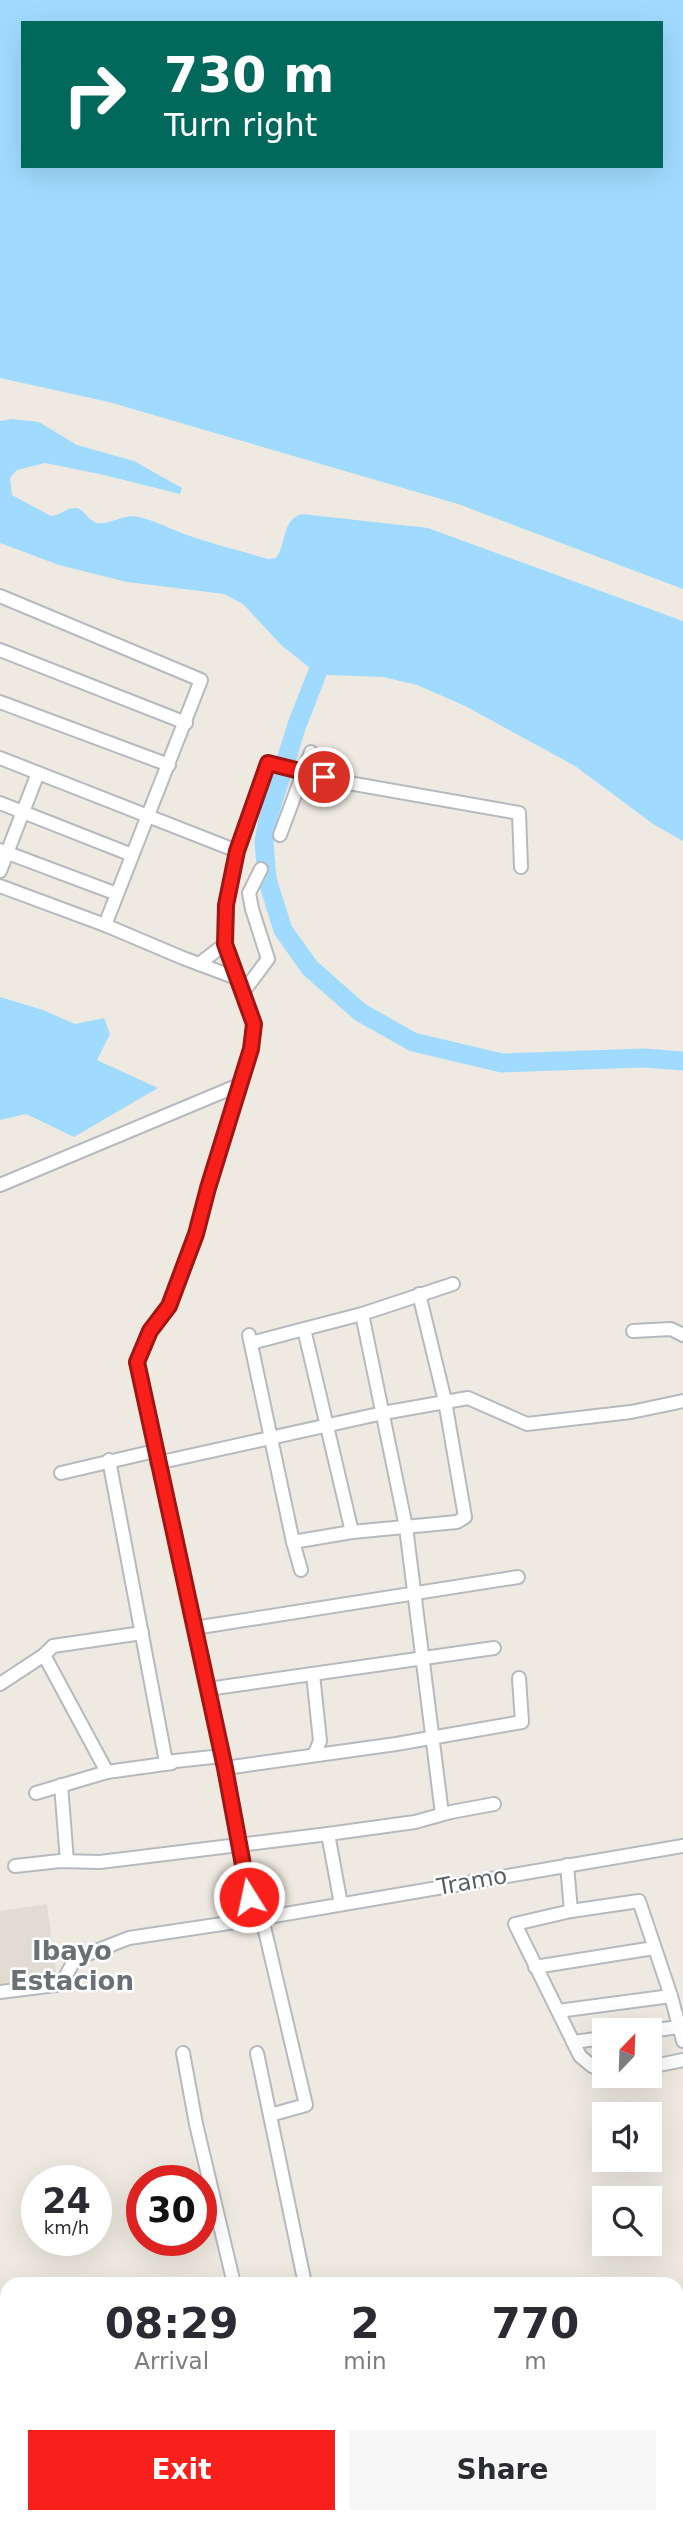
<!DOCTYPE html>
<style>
:root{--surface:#fff;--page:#f7f7f7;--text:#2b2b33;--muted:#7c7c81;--accent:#f9201b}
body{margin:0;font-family:"DejaVu Sans",sans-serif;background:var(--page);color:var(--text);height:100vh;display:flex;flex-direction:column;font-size:26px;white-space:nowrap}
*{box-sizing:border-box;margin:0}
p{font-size:23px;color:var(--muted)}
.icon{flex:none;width:38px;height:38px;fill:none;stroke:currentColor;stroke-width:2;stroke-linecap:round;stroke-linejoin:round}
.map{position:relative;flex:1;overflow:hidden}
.drawer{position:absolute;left:0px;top:2277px;width:684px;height:247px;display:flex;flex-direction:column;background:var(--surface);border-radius:21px 21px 0 0;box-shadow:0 7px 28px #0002}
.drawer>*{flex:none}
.banner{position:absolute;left:21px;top:21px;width:642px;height:147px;border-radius:0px;box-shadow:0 7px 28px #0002;background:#00695c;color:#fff;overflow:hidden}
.needle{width:46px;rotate:23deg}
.controls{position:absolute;left:592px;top:2018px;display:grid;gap:14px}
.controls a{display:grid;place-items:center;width:70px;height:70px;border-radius:0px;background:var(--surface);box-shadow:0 7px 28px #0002;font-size:35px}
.speed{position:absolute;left:21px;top:2165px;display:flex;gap:14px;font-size:35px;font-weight:700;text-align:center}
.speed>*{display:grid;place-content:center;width:91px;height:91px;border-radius:50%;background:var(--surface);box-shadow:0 7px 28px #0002;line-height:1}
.speed small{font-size:18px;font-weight:400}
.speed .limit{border:10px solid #d22;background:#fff;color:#111}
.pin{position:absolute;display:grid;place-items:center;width:60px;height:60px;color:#fff;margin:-30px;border:4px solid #fff;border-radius:50%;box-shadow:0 2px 7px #0007}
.me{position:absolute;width:77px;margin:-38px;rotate:350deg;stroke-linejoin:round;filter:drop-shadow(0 0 5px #0008)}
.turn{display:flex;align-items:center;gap:24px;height:147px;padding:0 28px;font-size:32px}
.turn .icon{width:91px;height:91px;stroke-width:2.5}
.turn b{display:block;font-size:49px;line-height:60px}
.eta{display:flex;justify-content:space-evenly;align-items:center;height:119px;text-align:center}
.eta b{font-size:42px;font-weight:800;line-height:49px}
.primary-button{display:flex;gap:14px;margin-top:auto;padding:14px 28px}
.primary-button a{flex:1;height:80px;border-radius:0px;background:var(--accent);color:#fff;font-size:28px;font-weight:800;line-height:80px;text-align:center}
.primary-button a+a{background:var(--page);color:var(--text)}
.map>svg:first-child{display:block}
.commercial{fill:#fff3d5}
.education{fill:#e0dcd1}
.water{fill:#a0dbff;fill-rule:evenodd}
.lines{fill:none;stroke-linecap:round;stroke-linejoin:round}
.river{stroke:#a0dbff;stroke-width:19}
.minor-casing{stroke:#b6babf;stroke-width:16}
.major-casing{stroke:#ffc149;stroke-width:19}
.minor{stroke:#fff;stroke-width:12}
.major{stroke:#ffeba5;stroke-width:16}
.route-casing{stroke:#a21512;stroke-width:18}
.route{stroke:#f9201b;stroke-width:12}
.labels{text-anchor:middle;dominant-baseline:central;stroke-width:5;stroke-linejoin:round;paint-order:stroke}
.street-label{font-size:23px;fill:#595e63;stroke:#fff}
.quarter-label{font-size:26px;font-weight:bold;fill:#6a7175;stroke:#fff}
</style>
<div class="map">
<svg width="683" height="2522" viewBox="0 0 683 2522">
<rect width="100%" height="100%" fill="#eeeae1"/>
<!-- commercial -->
<polygon class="commercial" points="511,2516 619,2517 619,2522 509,2522"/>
<!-- education -->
<polygon class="education" points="47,1904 57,1979 0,1987 0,1911"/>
<!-- water -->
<g class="water">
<path d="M0 0H683V589L458 504 109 402 0 378ZM23 23H662V166H23Z"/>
<path d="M12 419 39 422 77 445 134 461 182 488 180 494 104 475 45 463 17 470 10 478 12 495 51 516C60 516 66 507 76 508 85 509 88 521 97 523 111 525 124 513 139 517 156 521 173 530 190 536 215 545 242 551 268 559L276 558C287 544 281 520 302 514L428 528 683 621V841L653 824 575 766 465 706 417 685 383 677 328 675 310 668 281 645 243 604 224 594 127 582 59 565 0 543V421Z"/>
<polygon points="0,997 43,1010 75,1024 104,1018 110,1034 97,1060 158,1088 74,1137 26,1114 0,1120"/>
</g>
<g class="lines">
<!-- river -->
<polyline class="river" points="318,671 297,725 269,814 264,842 267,879 283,930 310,968 360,1012 413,1042 502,1063 644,1058 683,1061"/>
<!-- minor casing -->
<g class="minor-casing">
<g id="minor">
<polyline points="0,596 201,680 105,925 183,958 239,979"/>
<polyline points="0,650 186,723"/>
<polyline points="0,702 169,765"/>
<polyline points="0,758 237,851"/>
<polyline points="0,803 132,855"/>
<polyline points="280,835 311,752"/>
<polyline points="0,850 117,894"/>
<polyline points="0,871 38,773"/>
<polyline points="0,886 105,925"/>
<polyline points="199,964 225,944"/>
<polyline points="244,991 268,959 252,909 249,893 261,869"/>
<polyline points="0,1185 239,1085"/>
<polyline points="362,1314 406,1527 442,1814"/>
<polyline points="304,1329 362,1314 453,1284"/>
<polyline points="633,1331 671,1329 683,1335"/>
<polyline points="249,1335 293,1542 301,1570"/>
<polyline points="251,1343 304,1329 352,1532"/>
<polyline points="109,1460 166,1762 222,1756"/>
<polyline points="157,1463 383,1413 468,1398 527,1424 631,1412 683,1401"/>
<polyline points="61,1473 155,1451"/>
<polyline points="293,1542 352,1532 457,1522 465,1517 445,1401 419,1294"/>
<polyline points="194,1628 518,1577"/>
<polyline points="44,1655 107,1772 172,1763"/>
<polyline points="313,1674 320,1741 314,1755"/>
<polyline points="0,1684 44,1655 53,1646 142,1633"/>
<polyline points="208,1689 494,1648"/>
<polyline points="225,1768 396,1744 522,1722 519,1678"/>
<polyline points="61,1785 67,1861"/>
<polyline points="36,1793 107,1772"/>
<polyline points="328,1834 341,1904"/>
<polyline points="567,1865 571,1911"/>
<polyline points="15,1866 60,1861 100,1862 328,1834 415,1822 451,1812 494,1804"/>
<polyline points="262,1918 306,2105 270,2115"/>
<polyline points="253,1919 225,1768 137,1362 150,1331 169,1306 196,1234 208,1188 251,1049 254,1024 225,944 226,905 237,851 268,763 343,782 519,813 521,867"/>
<polyline points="535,1967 654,1948"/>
<polyline points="0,1992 56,1985 63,1981 75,1959 129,1938 262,1918 683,1846"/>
<polyline points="558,2011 671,1996"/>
<polyline points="649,2031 679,2027"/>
<polyline points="573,2042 604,2038"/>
<polyline points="183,2053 196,2124 234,2284"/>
<polyline points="257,2053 305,2284"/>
<polyline points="649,2067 683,2060"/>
<polyline points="604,2071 592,2066 580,2056 515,1924 571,1911 639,1901 671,1996 683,2041"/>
<polyline points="0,2463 7,2480"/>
<polyline points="497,2522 498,2516"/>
</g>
</g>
<!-- major casing -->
<g class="major-casing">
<g id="major">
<polyline points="677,2447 683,2452"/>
<polyline points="0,2516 7,2512"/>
</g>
</g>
<!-- minor -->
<use href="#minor" class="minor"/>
<!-- major -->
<use href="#major" class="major"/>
</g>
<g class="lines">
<!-- route casing -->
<g class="route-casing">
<polyline id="route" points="249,1897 225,1768 137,1362 150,1331 169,1306 196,1234 208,1188 251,1049 254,1024 225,944 226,905 237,851 268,763 324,777"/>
</g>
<!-- route -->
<use href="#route" class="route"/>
</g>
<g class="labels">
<!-- street labels -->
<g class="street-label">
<text transform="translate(472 1881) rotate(-10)">Tramo</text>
</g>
<!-- quarter labels -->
<g class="quarter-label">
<text x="72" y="1951">Ibayo<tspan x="72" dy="30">Estacion</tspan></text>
</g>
</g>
</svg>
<div class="controls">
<a><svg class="needle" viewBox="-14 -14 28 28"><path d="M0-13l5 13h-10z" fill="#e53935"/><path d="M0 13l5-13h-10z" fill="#7c7c81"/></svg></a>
<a><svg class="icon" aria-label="sound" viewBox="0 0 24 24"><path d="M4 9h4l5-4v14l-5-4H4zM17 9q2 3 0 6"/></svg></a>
<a><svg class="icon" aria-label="search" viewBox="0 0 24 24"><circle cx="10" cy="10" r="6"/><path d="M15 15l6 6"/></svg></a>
</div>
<div class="speed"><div>24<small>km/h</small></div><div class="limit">30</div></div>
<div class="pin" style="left:324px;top:777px;background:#d93025"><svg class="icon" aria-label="arrive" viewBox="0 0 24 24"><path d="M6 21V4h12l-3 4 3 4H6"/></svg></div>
<svg class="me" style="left:249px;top:1897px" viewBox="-20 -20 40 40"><circle r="17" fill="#f9201b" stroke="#fff" stroke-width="3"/><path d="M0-11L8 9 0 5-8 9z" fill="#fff"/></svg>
<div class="banner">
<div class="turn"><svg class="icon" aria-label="right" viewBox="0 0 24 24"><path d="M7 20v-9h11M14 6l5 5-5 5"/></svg><div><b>730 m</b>Turn right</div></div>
</div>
<section class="drawer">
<div class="eta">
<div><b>08:29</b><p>Arrival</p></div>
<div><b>2</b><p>min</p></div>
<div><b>770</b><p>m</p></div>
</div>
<div class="primary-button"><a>Exit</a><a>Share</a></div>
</section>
</div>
